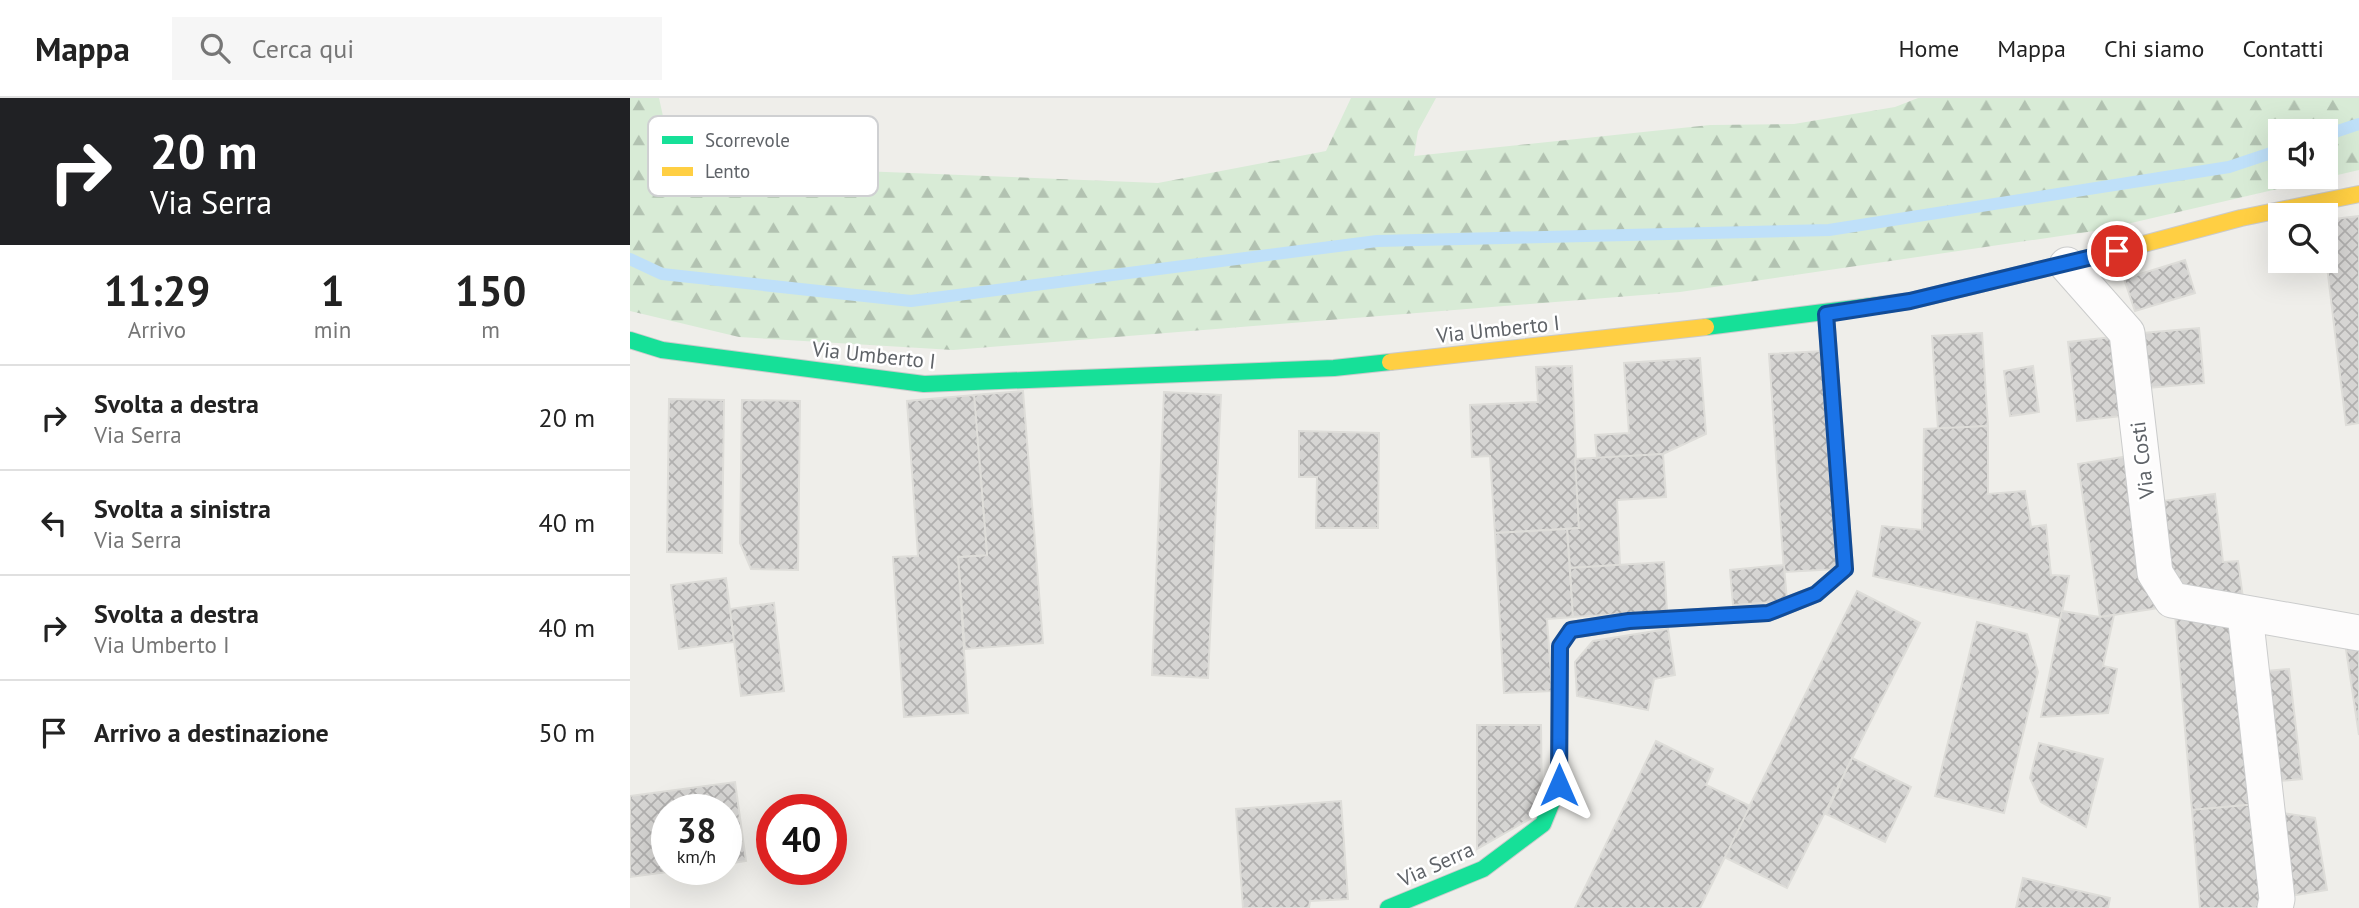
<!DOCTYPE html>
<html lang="it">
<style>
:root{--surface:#fff;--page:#f6f6f6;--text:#222;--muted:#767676;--line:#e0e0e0}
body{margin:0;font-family:"PT Sans",sans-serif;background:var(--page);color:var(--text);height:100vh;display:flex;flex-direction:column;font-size:26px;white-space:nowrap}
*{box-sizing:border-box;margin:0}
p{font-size:23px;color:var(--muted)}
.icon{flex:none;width:38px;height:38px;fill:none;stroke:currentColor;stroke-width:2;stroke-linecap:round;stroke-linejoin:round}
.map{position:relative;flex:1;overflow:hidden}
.sheet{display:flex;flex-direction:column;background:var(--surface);width:630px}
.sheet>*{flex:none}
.guide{background:#202124;color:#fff;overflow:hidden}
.tools{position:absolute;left:1638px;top:21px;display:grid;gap:14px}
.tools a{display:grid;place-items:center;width:70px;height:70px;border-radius:0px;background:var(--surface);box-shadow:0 7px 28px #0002;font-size:35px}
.speed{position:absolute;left:21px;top:696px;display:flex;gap:14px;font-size:35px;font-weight:700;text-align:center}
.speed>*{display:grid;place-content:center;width:91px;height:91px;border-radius:50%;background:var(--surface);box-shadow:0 7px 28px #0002;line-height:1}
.speed small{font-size:18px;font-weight:400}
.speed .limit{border:10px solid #d22;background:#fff;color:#111}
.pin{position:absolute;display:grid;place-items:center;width:60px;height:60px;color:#fff;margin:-30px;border:4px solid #fff;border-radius:50%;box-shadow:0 2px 7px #0007}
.me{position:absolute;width:77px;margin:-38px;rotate:0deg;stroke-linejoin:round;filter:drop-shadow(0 0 5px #0008)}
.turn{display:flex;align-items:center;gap:24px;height:147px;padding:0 35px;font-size:32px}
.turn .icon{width:91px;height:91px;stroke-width:2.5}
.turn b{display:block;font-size:49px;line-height:60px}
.eta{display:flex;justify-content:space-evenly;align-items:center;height:119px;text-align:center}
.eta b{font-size:42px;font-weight:700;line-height:49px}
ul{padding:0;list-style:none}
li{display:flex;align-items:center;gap:21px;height:105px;padding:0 35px;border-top:2px solid var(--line)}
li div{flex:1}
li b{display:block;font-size:26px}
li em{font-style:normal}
header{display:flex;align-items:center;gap:42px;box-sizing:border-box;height:98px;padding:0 35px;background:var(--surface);border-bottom:2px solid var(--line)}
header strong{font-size:33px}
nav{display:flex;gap:38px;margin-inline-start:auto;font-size:24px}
.search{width:490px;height:63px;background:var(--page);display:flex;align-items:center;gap:18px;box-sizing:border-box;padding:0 24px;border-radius:0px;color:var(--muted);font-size:26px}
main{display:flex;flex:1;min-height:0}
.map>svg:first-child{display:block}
.forest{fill:url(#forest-firs);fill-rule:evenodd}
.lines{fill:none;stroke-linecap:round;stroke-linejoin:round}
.stream{stroke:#bfe0f9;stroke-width:12}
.building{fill:url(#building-cross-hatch);stroke:#deddd9;stroke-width:2}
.street-casing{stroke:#cbcccc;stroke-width:37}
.fast-casing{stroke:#cacacb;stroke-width:18}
.slow-casing{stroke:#cacacb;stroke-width:18}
.street{stroke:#fdfcfc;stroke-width:35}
.fast{stroke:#16e098;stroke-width:16}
.slow{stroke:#ffcf43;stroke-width:16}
.route-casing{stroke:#114b97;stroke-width:18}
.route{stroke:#1a73e8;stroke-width:12}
.labels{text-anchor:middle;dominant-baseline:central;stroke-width:5;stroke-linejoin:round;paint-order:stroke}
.street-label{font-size:21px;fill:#5f6368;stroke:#fff}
.key{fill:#fff;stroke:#cfd0d2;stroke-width:2}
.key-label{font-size:19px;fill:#5f6368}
</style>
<header>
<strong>Mappa</strong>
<div class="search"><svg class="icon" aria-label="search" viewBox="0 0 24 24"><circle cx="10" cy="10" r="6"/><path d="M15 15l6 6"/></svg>Cerca qui</div>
<nav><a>Home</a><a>Mappa</a><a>Chi siamo</a><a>Contatti</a></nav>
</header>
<main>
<section class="sheet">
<div class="guide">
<div class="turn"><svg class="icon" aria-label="right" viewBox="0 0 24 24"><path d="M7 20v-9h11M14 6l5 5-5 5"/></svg><div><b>20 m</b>Via Serra</div></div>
</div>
<div class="eta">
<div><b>11:29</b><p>Arrivo</p></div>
<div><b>1</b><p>min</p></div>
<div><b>150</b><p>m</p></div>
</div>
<ul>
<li><svg class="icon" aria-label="right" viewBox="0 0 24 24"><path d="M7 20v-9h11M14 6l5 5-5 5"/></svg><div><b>Svolta a destra</b><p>Via Serra</p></div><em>20 m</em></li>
<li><svg class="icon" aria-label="left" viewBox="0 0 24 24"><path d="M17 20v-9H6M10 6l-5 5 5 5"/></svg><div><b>Svolta a sinistra</b><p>Via Serra</p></div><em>40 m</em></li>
<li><svg class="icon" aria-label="right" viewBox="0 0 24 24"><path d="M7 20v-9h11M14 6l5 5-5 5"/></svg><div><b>Svolta a destra</b><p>Via Umberto I</p></div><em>40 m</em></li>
<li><svg class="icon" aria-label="arrive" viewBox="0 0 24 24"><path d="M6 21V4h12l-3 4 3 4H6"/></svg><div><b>Arrivo a destinazione</b></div><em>50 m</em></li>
</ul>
</section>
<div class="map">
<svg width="1729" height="810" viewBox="0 0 1729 810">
<defs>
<pattern id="forest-firs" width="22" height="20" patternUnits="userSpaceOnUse" patternTransform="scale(1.75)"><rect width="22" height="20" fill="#d8ebd6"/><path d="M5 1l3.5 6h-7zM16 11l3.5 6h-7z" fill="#b2c2b1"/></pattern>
<pattern id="building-cross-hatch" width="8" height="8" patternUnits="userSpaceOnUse" patternTransform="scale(1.75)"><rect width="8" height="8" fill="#d6d5d3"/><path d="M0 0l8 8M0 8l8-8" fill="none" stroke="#b1b0af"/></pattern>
</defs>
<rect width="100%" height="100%" fill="#efeeea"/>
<!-- forest -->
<path class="forest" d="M0 0H29L38 41 104 87 231 73 528 85 696 53 721 0H806L788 33 784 58 1080 27 1164 26 1265 9 1288 0H1729V72L1471 132 1050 194 323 252 109 239 0 213ZM1650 33H1696V79H1650Z"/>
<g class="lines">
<!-- stream -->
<g class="stream">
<polyline points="1696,37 1729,26"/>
<polyline points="0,161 32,176 281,203 747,143 1199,132 1599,69 1650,52"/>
</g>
</g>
<!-- building -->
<g class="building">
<polygon points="1729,118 1729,325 1716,327 1696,160 1696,122"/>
<polygon points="1555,162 1565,195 1505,213 1494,181"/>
<polygon points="1569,230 1574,285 1518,290 1513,235"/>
<polygon points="1352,235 1358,328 1308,331 1302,238"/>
<polygon points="1491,238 1500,317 1447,323 1438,244"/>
<polygon points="1193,253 1208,471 1154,474 1139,256"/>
<polygon points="1070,260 1076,336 1033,356 967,360 965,337 999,335 994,265"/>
<polygon points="942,268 949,430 865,435 860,358 842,359 840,307 908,304 906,269"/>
<polygon points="1403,268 1409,314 1380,318 1374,273"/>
<polygon points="393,293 413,545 335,551 328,459 357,457 344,297"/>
<polygon points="534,294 591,297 578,580 522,577"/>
<polygon points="344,297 357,457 328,459 338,615 274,619 263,459 288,458 277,303"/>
<polygon points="39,301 94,302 92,455 37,454"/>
<polygon points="112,302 170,303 168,472 121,471 110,445"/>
<polygon points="1358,328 1358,396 1395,393 1401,429 1416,427 1421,477 1439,478 1431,520 1243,478 1252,428 1292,432 1294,331"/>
<polygon points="669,333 749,335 748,430 686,430 687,379 669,379"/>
<polygon points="1033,356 1036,399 987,402 990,467 940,470 937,431 949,430 945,361"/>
<polygon points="1506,357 1529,510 1470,519 1448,366"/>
<polygon points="1585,396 1593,464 1608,463 1613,500 1548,489 1533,463 1525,404"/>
<polygon points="937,431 943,519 917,521 922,593 874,595 865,435"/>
<polygon points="1034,464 1037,513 943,519 940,470"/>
<polygon points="1154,467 1157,503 1103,507 1100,472"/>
<polygon points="96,480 104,544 49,551 41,487"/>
<polygon points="1227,493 1290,525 1157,790 1094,759"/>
<polygon points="144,505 154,593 111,598 100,511"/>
<polygon points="1432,513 1470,519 1484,517 1473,568 1487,571 1478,615 1411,619"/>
<polygon points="1545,516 1612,528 1628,706 1562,712"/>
<polygon points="1347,524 1397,536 1408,574 1374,715 1305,698"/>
<polygon points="1038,531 1045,577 1024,581 1018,612 947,598 945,564 963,543"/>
<polygon points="1715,545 1729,549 1729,637"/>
<polygon points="1659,571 1672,681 1638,684 1625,574"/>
<polygon points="847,627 911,627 912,714 847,751"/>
<polygon points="1026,643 1083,671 1076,687 1120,708 1070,810 945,810"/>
<polygon points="1409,645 1473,661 1456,729 1411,704 1400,680"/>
<polygon points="1222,660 1281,689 1255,744 1196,716"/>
<polygon points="105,684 116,763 96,766 96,712 37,712 37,772 52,772 0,779 0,698"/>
<polygon points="711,703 718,801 680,803 679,810 613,810 606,711"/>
<polygon points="1628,706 1633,810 1570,810 1562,712"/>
<polygon points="1646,714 1685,720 1697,792 1659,798"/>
<polygon points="1393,780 1480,800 1478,810 1386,810"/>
</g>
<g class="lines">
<!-- street casing -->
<g class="street-casing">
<g id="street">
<polyline points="1437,167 1497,235 1525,475 1542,502 1729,535"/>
<polyline points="1615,516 1647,801 1645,810"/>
</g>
</g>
<!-- fast casing -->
<g class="fast-casing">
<g id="fast">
<polyline points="1076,229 1280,203 1491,152"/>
<polyline points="0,242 32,252 294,286 704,270 760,264"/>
<polyline points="758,810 853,771 913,726 929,687 930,548 941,532 999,523 1138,515 1186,496 1215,471 1196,216"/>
</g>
</g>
<!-- slow casing -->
<g class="slow-casing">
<g id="slow">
<polyline points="1491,152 1611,120 1729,96"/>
<polyline points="760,264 1076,229"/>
</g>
</g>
<!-- street -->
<use href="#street" class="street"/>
<!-- fast -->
<use href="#fast" class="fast"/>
<!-- slow -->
<use href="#slow" class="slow"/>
</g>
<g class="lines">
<!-- route casing -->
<g class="route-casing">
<polyline id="route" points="929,687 930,548 941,532 999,523 1138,515 1186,496 1215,471 1196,216 1280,203 1487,153"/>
</g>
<!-- route -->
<use href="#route" class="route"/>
</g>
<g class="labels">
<!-- street labels -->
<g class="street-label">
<text transform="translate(868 231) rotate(-6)">Via Umberto I</text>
<text transform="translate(244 257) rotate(6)">Via Umberto I</text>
<text transform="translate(1512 362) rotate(-97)">Via Costi</text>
<text transform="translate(806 766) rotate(-24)">Via Serra</text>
</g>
</g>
<!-- legend -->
<rect x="18" y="18" width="230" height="80" rx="10" class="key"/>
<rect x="32" y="38" width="31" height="8" fill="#16e098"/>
<rect x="32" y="69" width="31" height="9" fill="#ffcf43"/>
<g class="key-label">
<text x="75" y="49">Scorrevole</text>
<text x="75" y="80">Lento</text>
</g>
</svg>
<div class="tools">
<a><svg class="icon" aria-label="sound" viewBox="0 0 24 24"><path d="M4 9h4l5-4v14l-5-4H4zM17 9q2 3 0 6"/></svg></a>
<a><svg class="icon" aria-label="search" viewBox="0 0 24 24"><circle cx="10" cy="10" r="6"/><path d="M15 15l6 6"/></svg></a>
</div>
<div class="speed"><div>38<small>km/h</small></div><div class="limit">40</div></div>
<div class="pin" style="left:1487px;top:153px;background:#d93025"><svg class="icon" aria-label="arrive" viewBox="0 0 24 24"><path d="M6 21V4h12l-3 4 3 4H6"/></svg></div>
<svg class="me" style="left:929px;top:687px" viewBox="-20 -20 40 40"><path d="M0-17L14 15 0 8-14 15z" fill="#1a73e8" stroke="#fff" stroke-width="4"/></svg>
</div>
</main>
